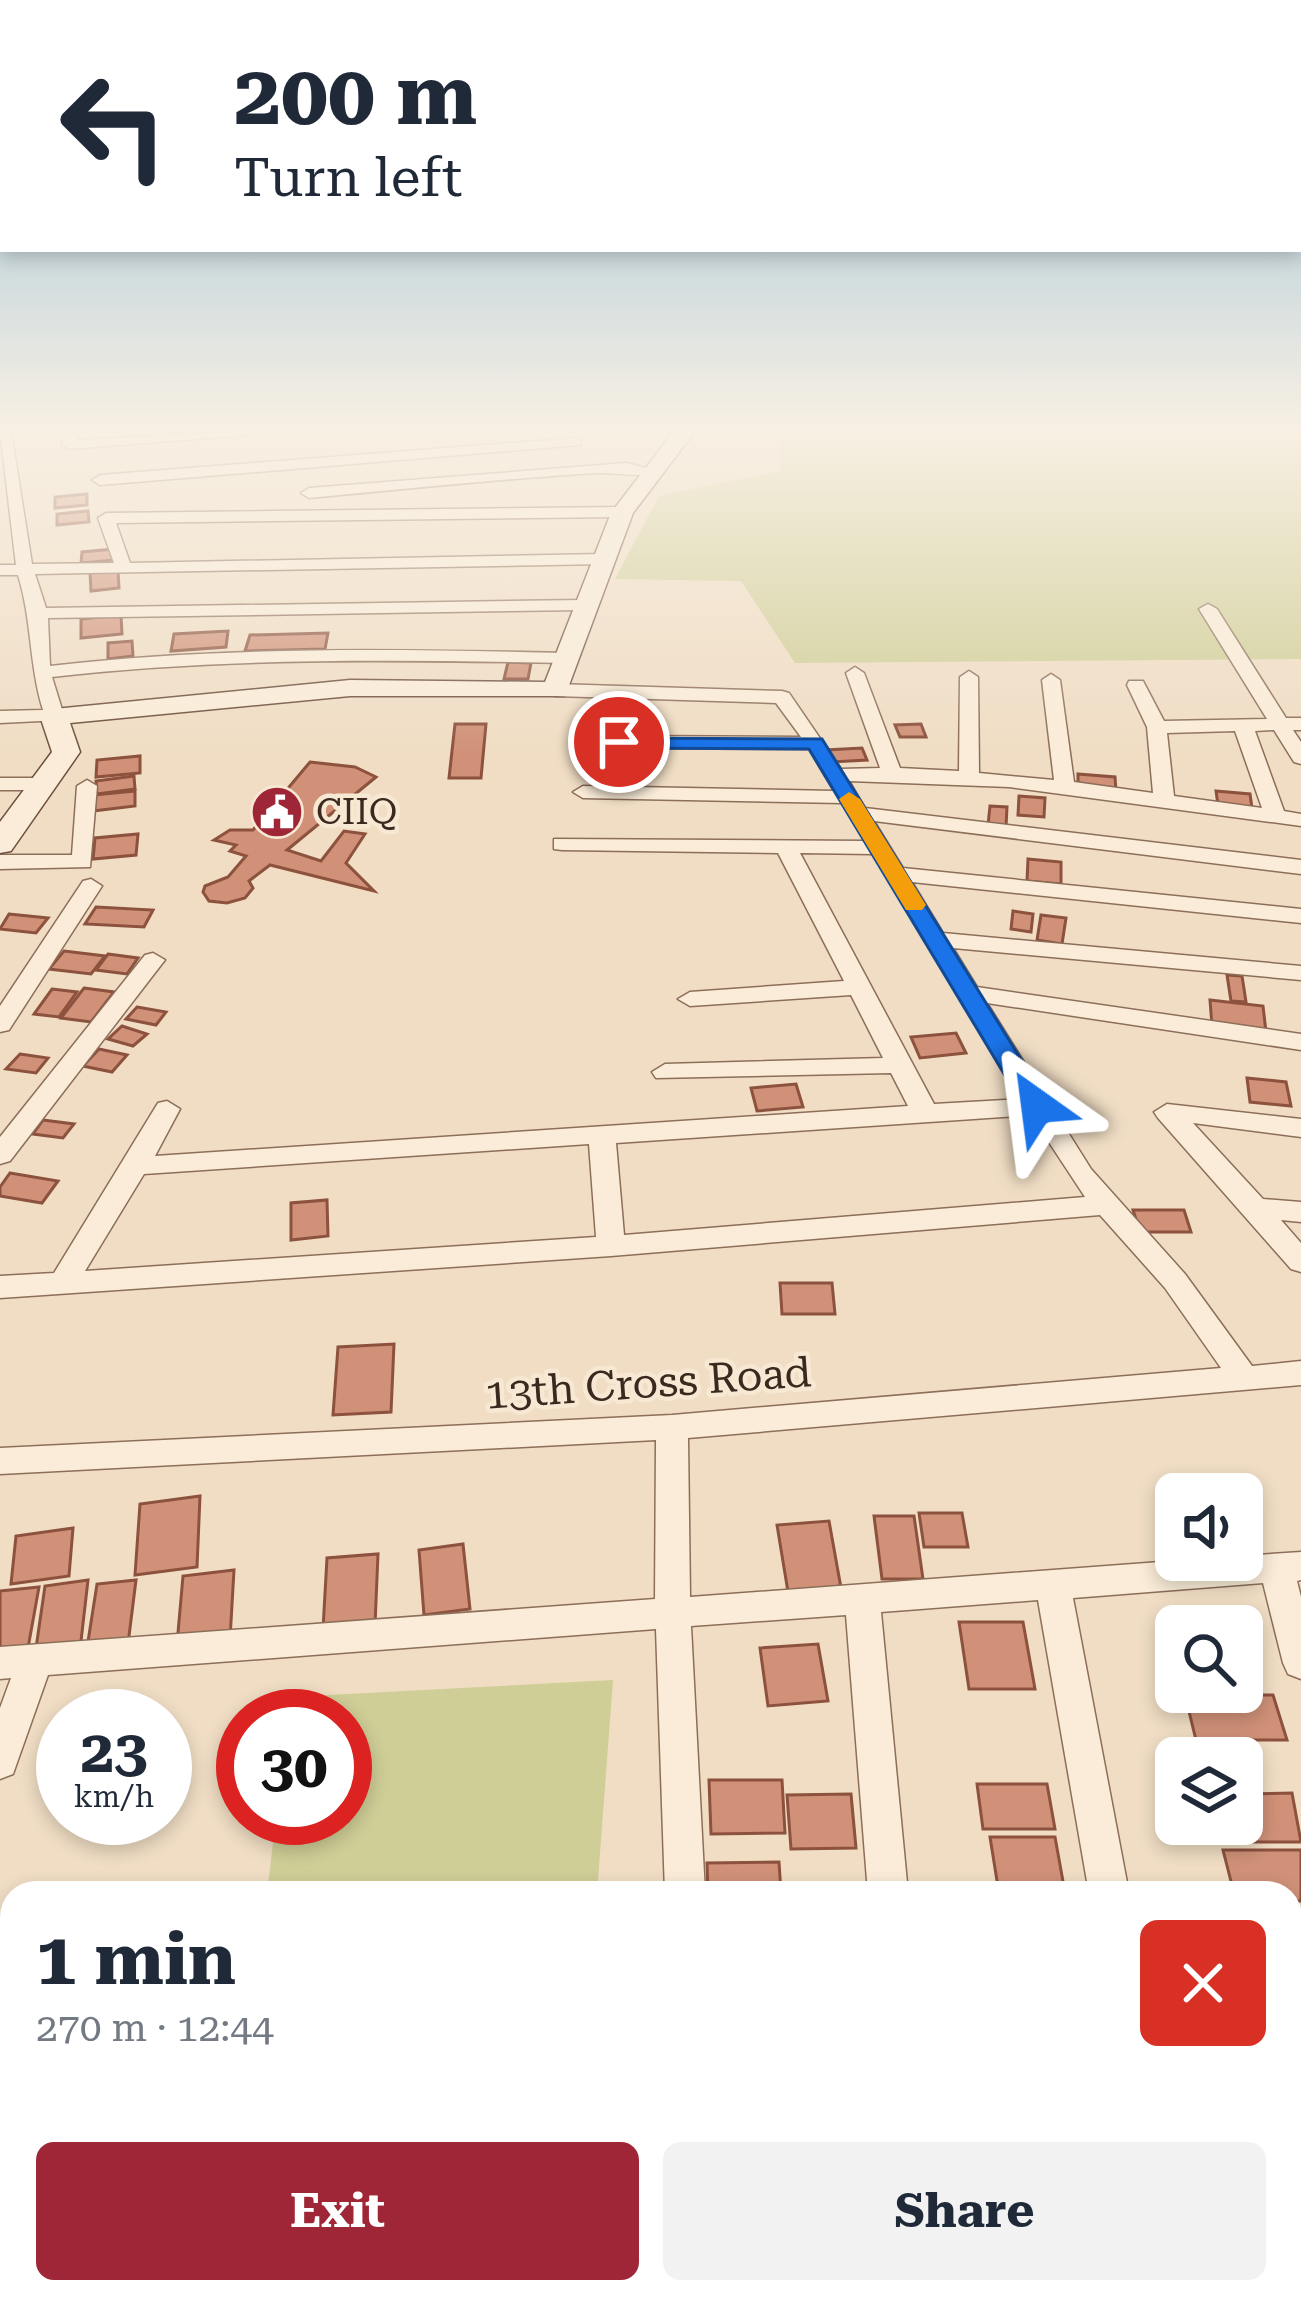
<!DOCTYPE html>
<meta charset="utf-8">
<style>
:root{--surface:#fff;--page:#f2f2f3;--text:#1f2937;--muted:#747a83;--accent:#9e2637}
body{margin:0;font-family:"Roboto Serif",serif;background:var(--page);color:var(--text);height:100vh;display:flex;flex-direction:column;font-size:45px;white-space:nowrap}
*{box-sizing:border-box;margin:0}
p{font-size:39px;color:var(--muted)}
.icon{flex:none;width:66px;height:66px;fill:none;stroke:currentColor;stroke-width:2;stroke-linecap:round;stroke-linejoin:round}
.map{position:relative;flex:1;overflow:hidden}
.side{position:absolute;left:0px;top:1881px;width:1302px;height:423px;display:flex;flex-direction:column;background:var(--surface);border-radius:36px 36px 0 0;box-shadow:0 6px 18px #0003}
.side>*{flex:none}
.guide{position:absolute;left:0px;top:0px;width:1302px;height:252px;box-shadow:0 6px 18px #0003;background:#fff;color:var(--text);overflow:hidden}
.tools{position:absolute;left:1155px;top:1473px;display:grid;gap:24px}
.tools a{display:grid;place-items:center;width:108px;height:108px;border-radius:18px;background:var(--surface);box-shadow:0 6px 18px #0003;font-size:60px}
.speed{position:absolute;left:36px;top:1689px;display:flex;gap:24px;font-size:60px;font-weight:700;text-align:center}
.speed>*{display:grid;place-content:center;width:156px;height:156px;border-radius:50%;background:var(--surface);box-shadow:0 6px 18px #0003;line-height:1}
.speed small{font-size:30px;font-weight:400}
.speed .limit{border:18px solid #d22;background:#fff;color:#111}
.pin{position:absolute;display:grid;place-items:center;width:102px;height:102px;color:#fff;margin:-51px;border:6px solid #fff;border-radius:50%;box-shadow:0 3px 12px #0007}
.me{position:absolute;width:132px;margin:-66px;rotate:329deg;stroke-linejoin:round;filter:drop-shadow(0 0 9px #0008)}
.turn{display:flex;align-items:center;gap:42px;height:252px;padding:0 36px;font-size:54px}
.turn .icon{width:156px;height:156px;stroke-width:2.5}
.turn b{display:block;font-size:84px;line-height:102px}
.round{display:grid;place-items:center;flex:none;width:126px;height:126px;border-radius:18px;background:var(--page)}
.summary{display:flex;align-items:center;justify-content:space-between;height:204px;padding:0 36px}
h1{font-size:72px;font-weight:700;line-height:90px}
.cta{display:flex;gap:24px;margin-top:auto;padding:24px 36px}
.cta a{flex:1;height:138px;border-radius:18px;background:var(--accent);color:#fff;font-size:48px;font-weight:700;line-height:138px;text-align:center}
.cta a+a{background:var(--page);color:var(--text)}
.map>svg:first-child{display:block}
.green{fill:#cfce97}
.building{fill:#d09178;stroke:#8c523e;stroke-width:3}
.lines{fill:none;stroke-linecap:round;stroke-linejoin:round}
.street-casing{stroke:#8c6e59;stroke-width:3}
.secondary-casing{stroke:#6e4f3d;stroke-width:3}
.street{fill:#faecd8;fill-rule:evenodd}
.secondary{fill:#faecd8;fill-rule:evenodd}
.route{fill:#1a73e8;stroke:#114b97;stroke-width:3}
.slow{fill:#f59e0b}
.labels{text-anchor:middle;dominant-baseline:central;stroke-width:9;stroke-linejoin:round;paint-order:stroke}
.far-poi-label{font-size:36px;fill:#3b281e;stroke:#f7e8d4;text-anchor:start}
.street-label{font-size:42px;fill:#3b281e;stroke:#f7e8d4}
</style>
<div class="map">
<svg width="1301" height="2303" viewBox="0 0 1301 2303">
<rect width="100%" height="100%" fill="#f0ddc4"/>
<!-- green -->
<g class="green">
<polygon points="779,431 1301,431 1301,659 795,663 741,581 615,579 659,496 780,471"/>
<polygon points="613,1680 597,1893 267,1893 276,1818 345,1818 345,1716 288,1716 290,1697"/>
</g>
<!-- building -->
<g class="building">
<polygon points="87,494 87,505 55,508 55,497"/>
<polygon points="88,511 89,522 57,525 57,514"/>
<polygon points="115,549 115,560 81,563 82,552"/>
<polygon points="118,570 119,588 91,591 90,573"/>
<polygon points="121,615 122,634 81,638 81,619"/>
<polygon points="228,631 226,647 171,651 174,634"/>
<polygon points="328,633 325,649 245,651 250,635"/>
<polygon points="132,641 133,656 108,659 108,643"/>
<polygon points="508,662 531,663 528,679 504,679"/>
<polygon points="455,724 486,724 481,778 449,778"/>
<polygon points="921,724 926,737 900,737 895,725"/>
<polygon points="862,748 867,760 831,762 826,750"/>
<polygon points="140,756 140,773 96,777 97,760"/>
<polygon points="310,762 355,767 376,777 287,850 321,861 344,831 365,834 346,863 374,891 270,865 249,881 253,888 245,898 227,903 209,901 203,892 205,886 228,877 246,856 230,851 236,845 214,840 230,830 253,830"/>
<polygon points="1078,774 1115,777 1116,791 1078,787"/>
<polygon points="134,776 135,789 97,794 96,781"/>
<polygon points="135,791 135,806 93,811 94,795"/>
<polygon points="1216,791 1250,794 1252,808 1218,805"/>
<polygon points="1019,796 1045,798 1044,817 1018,815"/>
<polygon points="990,806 1007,807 1006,827 988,825"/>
<polygon points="138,834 136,855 93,859 95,838"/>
<polygon points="1028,859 1061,862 1061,884 1027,881"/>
<polygon points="96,907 153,910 144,927 85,924"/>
<polygon points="1013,911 1033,914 1031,932 1011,929"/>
<polygon points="9,914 48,918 36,933 0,929"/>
<polygon points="1041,915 1066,918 1062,944 1037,940"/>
<polygon points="64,951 105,956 91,974 49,969"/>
<polygon points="108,954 138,958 127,974 96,970"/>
<polygon points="1227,975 1242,976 1246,1002 1231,1001"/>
<polygon points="84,988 114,992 91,1022 61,1018"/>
<polygon points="52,989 77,992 59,1017 34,1014"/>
<polygon points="1210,1000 1263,1006 1266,1032 1212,1026"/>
<polygon points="137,1007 166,1012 156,1025 126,1019"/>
<polygon points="122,1026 147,1034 133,1046 108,1039"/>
<polygon points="956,1033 966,1053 920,1058 911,1037"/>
<polygon points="99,1049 127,1055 112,1072 83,1066"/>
<polygon points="20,1054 48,1058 36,1073 6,1069"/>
<polygon points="1247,1078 1286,1082 1291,1106 1250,1102"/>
<polygon points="796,1084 803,1107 757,1111 751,1088"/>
<polygon points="43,1120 74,1124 63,1138 33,1134"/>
<polygon points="10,1173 58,1181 42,1203 0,1196 0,1187"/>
<polygon points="327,1200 328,1236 291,1240 291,1203"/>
<polygon points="1133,1210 1184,1210 1191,1232 1140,1232"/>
<polygon points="780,1283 832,1283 835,1314 782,1314"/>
<polygon points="394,1344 391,1412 333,1415 338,1347"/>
<polygon points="200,1496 197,1567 135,1575 140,1504"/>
<polygon points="919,1513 962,1513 968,1547 924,1547"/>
<polygon points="874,1516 914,1516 923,1579 882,1579"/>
<polygon points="829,1521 841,1588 788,1592 777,1525"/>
<polygon points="73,1528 69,1576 11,1584 16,1536"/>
<polygon points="463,1544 470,1609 424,1615 419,1550"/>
<polygon points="378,1554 375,1625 323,1629 327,1558"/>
<polygon points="234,1570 230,1639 177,1644 183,1576"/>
<polygon points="88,1580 80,1650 35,1655 45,1586"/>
<polygon points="136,1580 128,1644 87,1648 97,1584"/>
<polygon points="39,1587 28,1648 0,1651 0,1591"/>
<polygon points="959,1622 1023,1622 1035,1689 969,1689"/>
<polygon points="818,1644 828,1701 768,1706 760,1648"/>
<polygon points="1185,1695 1273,1695 1287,1740 1196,1740"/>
<polygon points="709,1780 782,1780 785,1833 711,1834"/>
<polygon points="977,1784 1047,1784 1055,1829 983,1829"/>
<polygon points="1292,1793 1301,1842 1226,1842 1221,1824 1242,1824 1242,1794"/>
<polygon points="851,1794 856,1848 791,1849 787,1795"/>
<polygon points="990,1837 1055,1837 1064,1887 998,1887"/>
<polygon points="1223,1850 1301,1850 1301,1901 1290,1901 1290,1893 1234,1893"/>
<polygon points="779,1862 781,1893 708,1893 707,1863"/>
<rect x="1290" y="2010" width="11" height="63"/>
<polygon points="1290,2146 1301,2146 1301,2208 1290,2174"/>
<polygon points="1291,2212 1301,2254 1301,2277 1290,2277"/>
</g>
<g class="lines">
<!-- street casing -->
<g class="street-casing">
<g id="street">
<path d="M0 431H11L32 564 114 563 98 518 106 513 622 507 630 512 622 517 116 523 130 563 604 554 612 559 604 564 35 574 46 608 583 600 592 605 583 610 48 618 50 666C223 646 395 649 569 653L578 658 569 663C396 660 224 657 52 677L64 716 61 720 0 723V711L43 710C29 665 32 620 18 575H0V565H16Z"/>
<polygon points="63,431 77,431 77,440 254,431 247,435 69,449 62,445"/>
<polygon points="575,438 580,439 580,445 100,485 92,480 100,475"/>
<path d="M626 463 659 471C646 479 615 472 596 473 501 479 405 489 309 498L301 493 309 488Z"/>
<path d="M1208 604 1217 609 1286 718H1301V730H1293L1301 742V764L1294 762 1274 730 1255 731 1284 811 1301 814V826L1009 787 849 781 865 808 1301 860V874L874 821 903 868 1301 909V923L912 882 943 933 1301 966V980L953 948 977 987 1301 1034V1050L987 1003 1091 1169 1185 1274 1252 1366 1301 1361V1385L688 1438 690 1597 1187 1560H1242V1556L1301 1552V1580L1297 1581 1301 1597V1679L1288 1674 1283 1663 1263 1583 1073 1598 1129 1893H1089L1038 1600 881 1612 908 1893H868L846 1615 691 1626 705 1893H665L656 1629 48 1675 13 1774 0 1779V1708L11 1678 0 1679V1647L655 1599 656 1440 0 1474V1448L672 1415 1221 1368 1165 1288 1100 1215 611 1256 0 1298V1276L54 1273 158 1103 167 1101 180 1109 155 1156 908 1106 891 1073 656 1078 652 1072 665 1064 883 1058 851 995 690 1006 678 999 690 992 844 981 778 853 562 850 554 849V839L865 841 842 803 583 798 573 792 583 786 834 791 809 749 618 748 608 742 618 736 801 737 776 703 555 696 546 690 555 684 782 691 789 693 841 769 880 768 846 673 855 667 864 673 900 768 959 771 960 677 969 671 978 677 979 773 1054 780 1042 680 1051 674 1060 680 1074 782 1153 793 1147 727 1127 685 1129 681H1143L1164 721 1267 719 1199 609ZM1235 731 1262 808 1174 796 1167 733ZM800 853 873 854 1021 1099 934 1104ZM1031 1115 1085 1197 624 1235 616 1143ZM589 1144 596 1237 85 1271 144 1174Z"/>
<polygon points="0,778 43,778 53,784 43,790 0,790"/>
<polygon points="87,780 97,786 90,867 0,869 0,855 72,855 77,786"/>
<polygon points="91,879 102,886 9,1030 0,1032 0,1006 83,881"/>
<polygon points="153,953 165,960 161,965 10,1161 0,1164 0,1137 145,955"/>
<polygon points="1167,1104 1301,1119 1301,1137 1193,1123 1263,1199 1301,1202 1301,1222 1281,1220 1301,1243 1301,1272 1291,1269 1158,1118 1154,1112"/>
<polygon points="0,2169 12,2170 12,2216 0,2215"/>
<rect x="674" y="2292" width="48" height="11"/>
<polygon points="898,2292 946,2292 947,2303 899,2303"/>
<polygon points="1157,2292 1205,2292 1207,2303 1159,2303"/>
</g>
</g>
<!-- secondary casing -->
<g class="secondary-casing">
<polygon id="secondary" points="674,431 695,431 633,513 565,696 350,696 70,723 80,752 11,851 0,853 0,822 52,752 40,716 44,710 350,680 545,682 611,513"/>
</g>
<!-- street -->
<use href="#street" class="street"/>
<!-- secondary -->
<use href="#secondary" class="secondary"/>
</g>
<!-- sky -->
<linearGradient id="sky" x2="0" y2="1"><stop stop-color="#8dbad4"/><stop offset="0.57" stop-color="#f8f0e4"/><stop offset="1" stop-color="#f8f0e4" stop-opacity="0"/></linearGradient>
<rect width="1301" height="753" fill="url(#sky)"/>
<!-- route -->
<polygon class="route" points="612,738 822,739 1050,1106 1046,1112 1027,1112 809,749 619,748 612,746"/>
<!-- slow -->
<polygon class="slow" points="849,792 860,799 926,905 922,910 906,910 903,905 839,799"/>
<!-- icons -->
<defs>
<g id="civic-disc" transform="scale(2.7)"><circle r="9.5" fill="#9e2637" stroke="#f7e8d4"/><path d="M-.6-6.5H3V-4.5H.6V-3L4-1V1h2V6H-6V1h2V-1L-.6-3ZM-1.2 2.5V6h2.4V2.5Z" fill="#fff"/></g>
</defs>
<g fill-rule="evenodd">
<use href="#civic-disc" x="277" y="812"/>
</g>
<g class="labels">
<!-- far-poi labels -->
<g class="far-poi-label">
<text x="316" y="812">CIIQ</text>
</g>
<!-- street labels -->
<g class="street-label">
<text transform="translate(648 1383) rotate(-4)">13th Cross Road</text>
</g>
</g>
</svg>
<div class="tools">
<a><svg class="icon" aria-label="sound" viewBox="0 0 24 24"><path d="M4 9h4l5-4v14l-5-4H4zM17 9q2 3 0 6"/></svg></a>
<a><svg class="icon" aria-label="search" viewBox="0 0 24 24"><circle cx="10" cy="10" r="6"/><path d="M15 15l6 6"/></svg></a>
<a><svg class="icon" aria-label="layers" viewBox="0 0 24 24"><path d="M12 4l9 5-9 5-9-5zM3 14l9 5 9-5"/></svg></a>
</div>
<div class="speed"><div>23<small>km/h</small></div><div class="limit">30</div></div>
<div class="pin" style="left:619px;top:742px;background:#d93025"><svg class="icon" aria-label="arrive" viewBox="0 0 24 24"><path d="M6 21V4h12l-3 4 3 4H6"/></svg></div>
<svg class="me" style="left:1037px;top:1106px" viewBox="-20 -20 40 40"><path d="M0-17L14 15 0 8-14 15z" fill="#1a73e8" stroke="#fff" stroke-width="4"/></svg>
<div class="guide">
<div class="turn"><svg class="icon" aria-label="left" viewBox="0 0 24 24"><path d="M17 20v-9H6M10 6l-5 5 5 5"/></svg><div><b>200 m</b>Turn left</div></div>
</div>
<section class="side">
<div class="summary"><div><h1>1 min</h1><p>270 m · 12:44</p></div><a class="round" style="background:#d93025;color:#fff"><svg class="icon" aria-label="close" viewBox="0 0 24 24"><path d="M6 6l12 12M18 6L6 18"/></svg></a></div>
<div class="cta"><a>Exit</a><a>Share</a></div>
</section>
</div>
